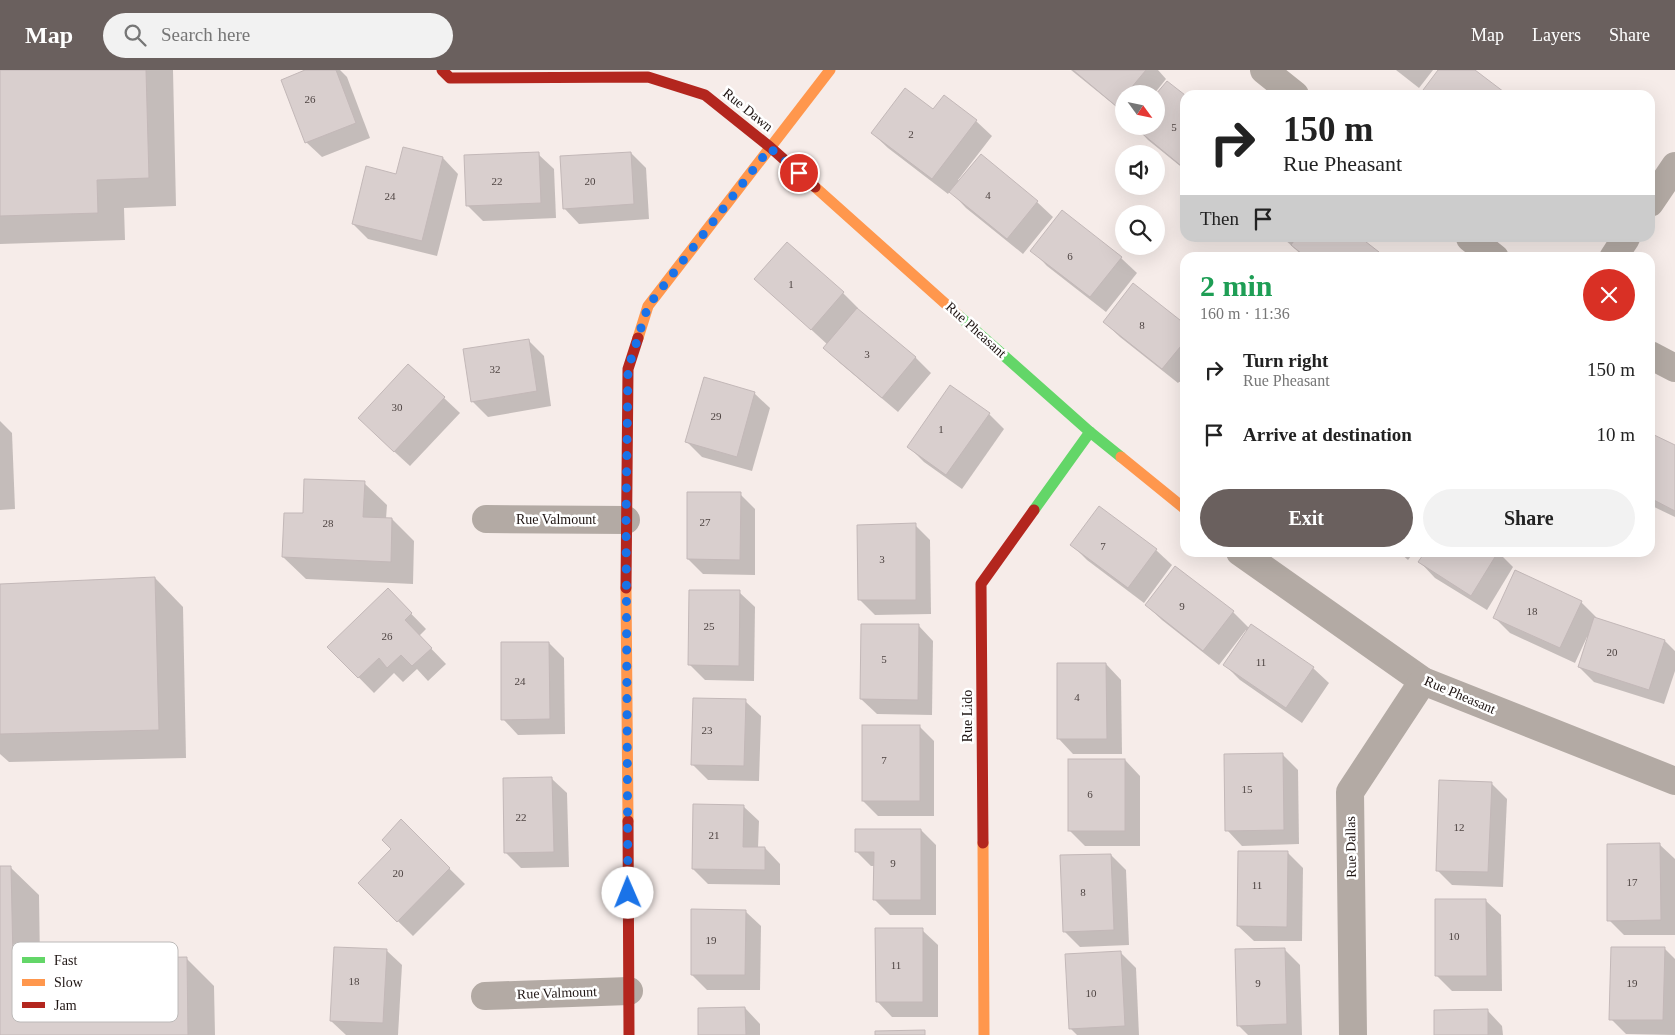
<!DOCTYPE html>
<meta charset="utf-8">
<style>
:root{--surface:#fff;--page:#f2f2f2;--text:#222;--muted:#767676;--accent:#6a605e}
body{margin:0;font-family:"Times New Roman",serif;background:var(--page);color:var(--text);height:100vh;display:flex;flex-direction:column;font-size:19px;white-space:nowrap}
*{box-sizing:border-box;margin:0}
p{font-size:16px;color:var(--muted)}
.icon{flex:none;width:28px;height:28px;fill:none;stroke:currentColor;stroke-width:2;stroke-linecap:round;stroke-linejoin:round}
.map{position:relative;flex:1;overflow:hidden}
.side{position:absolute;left:1180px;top:182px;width:475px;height:305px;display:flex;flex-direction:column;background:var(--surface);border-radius:15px;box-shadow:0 5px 20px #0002}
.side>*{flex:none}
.top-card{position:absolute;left:1180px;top:20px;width:475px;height:152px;border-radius:15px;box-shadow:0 5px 20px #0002;background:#fff;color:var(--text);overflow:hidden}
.needle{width:32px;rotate:123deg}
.tools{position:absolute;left:1115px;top:15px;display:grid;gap:10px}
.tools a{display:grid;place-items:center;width:50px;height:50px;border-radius:50%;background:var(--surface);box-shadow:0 5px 20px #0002;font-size:25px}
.pin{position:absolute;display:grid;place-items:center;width:42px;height:42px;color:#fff;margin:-21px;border:2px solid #fff;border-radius:50%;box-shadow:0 1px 5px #0007}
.me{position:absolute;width:55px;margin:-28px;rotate:359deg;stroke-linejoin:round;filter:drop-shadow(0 0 4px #0008)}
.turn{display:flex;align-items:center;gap:18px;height:105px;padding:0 20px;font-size:22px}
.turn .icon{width:65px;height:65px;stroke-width:2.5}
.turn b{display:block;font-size:35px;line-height:42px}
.then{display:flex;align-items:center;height:48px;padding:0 20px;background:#0003;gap:10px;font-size:19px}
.round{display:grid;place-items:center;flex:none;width:52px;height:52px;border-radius:26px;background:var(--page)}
.headline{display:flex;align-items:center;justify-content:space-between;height:85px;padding:0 20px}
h1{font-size:30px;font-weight:800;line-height:38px;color:#1e9e55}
.button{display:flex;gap:10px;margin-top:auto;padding:10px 20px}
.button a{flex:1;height:58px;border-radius:30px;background:var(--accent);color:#fff;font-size:20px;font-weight:800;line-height:58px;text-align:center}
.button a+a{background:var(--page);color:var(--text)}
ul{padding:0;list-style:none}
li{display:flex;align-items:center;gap:15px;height:65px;padding:0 20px}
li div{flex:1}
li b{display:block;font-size:19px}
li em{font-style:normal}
header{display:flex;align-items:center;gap:30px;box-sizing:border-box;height:70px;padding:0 25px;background:var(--accent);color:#fff}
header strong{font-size:24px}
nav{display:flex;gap:28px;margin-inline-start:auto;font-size:18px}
.search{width:350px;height:45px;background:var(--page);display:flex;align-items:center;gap:12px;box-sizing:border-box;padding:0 18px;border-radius:28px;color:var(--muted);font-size:19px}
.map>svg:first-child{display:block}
.shadow{fill:#0003}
.building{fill:#d9cfce;stroke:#c3b8b8}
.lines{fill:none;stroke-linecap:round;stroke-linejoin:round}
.street{stroke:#b3aaa4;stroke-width:28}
.fast{stroke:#63d668;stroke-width:11}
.slow{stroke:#ff974d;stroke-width:11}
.jam{stroke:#b3261e;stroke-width:11}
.route{stroke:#1a73e8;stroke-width:9;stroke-dasharray:0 16.2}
.labels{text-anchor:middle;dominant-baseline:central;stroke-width:5;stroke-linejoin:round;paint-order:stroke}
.number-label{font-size:11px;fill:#4e4442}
.street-label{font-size:14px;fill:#1f1513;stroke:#fff}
.key{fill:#fff;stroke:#bcb9b8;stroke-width:1}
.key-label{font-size:14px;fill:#1f1513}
</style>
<header>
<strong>Map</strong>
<div class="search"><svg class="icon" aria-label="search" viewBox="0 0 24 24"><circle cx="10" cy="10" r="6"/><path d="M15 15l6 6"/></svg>Search here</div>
<nav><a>Map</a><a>Layers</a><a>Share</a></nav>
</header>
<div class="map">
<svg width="1675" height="965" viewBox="0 0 1675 965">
<rect width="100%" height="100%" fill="#f6ece9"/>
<!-- shadow -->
<g class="shadow">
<polygon points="0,0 173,0 176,136 124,138 125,170 0,174"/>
<polygon points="309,0 340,0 347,7 370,68 322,87 306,72"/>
<polygon points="1071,0 1158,0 1166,9 1154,24 1124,24 1124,43"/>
<polygon points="1396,0 1433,0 1419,18"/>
<polygon points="1185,27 1185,100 1148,70 1135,56 1156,56"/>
<polygon points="933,41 976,51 992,66 958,110 960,112 981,86 1037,132 1053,147 1023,184 966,138 950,121 948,124 888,78 872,63"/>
<polygon points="631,83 646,98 649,149 579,154 564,138"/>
<polygon points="538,84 554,99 556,148 483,151 467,135"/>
<polygon points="443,88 458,104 437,186 368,169 353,154 397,105"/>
<polygon points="1283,168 1359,168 1383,188 1305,188"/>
<polygon points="1032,180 1121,188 1137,203 1106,242 1047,196"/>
<polygon points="756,209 843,223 858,238 857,239 916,288 931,303 898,342 840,293 825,278 828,275"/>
<polygon points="1104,252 1185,255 1185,314 1181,310 1178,313 1120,267"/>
<polygon points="528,270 544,286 551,336 488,347 472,331"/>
<polygon points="409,295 460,343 410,396 375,364"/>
<polygon points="754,323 770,338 752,401 702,387 687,372"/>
<polygon points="989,344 1004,359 962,419 924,392 909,377"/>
<polygon points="0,351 12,363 15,439 0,440"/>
<polygon points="1650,364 1675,377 1675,447 1650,435"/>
<polygon points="364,413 387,435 386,449 392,449 414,471 413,514 306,509 283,487 304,445"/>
<polygon points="740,424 755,439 755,505 703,504 688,489"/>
<polygon points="1099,438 1156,480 1172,495 1144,533 1087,490 1072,475"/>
<polygon points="915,455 930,470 931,544 875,545 860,530"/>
<polygon points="1399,482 1414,482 1408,490"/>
<polygon points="1426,482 1498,482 1513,497 1487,540 1435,508 1420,492"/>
<polygon points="155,508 183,537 186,688 9,692 0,684 0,516"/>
<polygon points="388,520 426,559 419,566 446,594 428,611 417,599 403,612 394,603 374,623 329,577"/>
<polygon points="739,522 755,537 754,611 705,610 690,595"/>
<polygon points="1581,532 1596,547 1596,548 1665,571 1675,581 1675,601 1664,634 1594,612 1579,597 1589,568 1587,567 1575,593 1510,563 1494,547"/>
<polygon points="1146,535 1233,542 1250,559 1251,556 1313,598 1329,613 1302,653 1240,610 1225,595 1248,561 1246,560 1219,595 1162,550"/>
<polygon points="918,555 933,571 932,645 877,644 861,629"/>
<polygon points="549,573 564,588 565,664 518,665 503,649"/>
<polygon points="1106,594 1121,610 1122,684 1073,684 1058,668"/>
<polygon points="745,631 761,646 759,711 708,710 692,694"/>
<polygon points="919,656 934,671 934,746 878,746 863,731"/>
<polygon points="1282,684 1298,700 1299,774 1242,776 1227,760"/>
<polygon points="1125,690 1140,706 1140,776 1085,776 1070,761"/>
<polygon points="551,708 567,723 569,797 521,798 506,783"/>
<polygon points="1491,713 1507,729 1503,817 1452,815 1437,800"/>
<polygon points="743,736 759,751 758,778 765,778 780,794 780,815 708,814 693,799"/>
<polygon points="401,751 465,814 413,866 359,813 393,779"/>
<polygon points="921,760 936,775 936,845 890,845 875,830 875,796 871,796 856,781"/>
<polygon points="1659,774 1675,789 1675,865 1624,865 1609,850"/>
<polygon points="1288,783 1303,798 1302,871 1254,871 1238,856"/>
<polygon points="1111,785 1126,800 1129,875 1080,877 1064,861"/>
<polygon points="0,797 10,797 39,825 40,891 186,888 214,916 215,965 0,965"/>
<polygon points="1485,830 1501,845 1502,921 1452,921 1437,906"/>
<polygon points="745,841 761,856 760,920 707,920 692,905"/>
<polygon points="922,860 938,875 938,947 892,947 877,931"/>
<polygon points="1664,878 1675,889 1675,965 1626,964 1611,949"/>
<polygon points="386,880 402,895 398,965 346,965 331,951"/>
<polygon points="1285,880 1300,895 1302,965 1248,965 1238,955"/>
<polygon points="1121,883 1136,898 1139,965 1077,965 1070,958"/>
<polygon points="745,938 760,954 760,965 699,965"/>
<polygon points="1487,940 1502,956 1503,965 1435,965"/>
</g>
<!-- building -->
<g class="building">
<polygon points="0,0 146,0 149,108 97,110 98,143 0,146"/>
<polygon points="305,0 336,0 356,53 305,73 281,10"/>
<polygon points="1073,0 1146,0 1126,24 1124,24 1124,27 1116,36"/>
<polygon points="1438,0 1475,0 1508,25 1421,25 1420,24"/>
<polygon points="1167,11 1185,25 1185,99 1133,56 1156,56 1156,24"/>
<polygon points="905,18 933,39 944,25 977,50 932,109 871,63"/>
<polygon points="403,77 443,87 422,171 352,154 366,96 396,104"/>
<polygon points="539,82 541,133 466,136 464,85"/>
<polygon points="631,82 634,134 563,139 560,86"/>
<polygon points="981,84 1038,131 1007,169 949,122"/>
<polygon points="1062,140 1122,187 1090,227 1030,181"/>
<polygon points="1296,168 1361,168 1379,182 1375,188 1307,188 1291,175"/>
<polygon points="787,172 844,222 811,260 754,209"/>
<polygon points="1133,213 1185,254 1185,271 1162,299 1103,252"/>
<polygon points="857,238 916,287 882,328 823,278"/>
<polygon points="529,269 537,321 471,332 463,279"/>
<polygon points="408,294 445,327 394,382 358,348"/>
<polygon points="1185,304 1185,315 1179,311"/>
<polygon points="704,307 755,322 737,387 685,372"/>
<polygon points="950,315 990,343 946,405 907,377"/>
<polygon points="1650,363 1675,375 1675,441 1650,428"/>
<polygon points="304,409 365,411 363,447 392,448 391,492 282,487 284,443 303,443"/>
<polygon points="687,422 741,422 740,490 687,489"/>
<polygon points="1099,436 1157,479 1128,518 1070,475"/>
<polygon points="916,453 916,530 858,530 857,455"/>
<polygon points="1425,482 1498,482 1471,526 1418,492"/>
<polygon points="1175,496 1234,541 1203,581 1145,535"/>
<polygon points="1515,500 1582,531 1560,578 1493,548"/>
<polygon points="155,507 159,660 0,664 0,514"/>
<polygon points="388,518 412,543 405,550 432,578 412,596 401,585 387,598 379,588 358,608 327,577"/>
<polygon points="689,520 740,520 739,596 688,595"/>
<polygon points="1594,547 1665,570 1649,620 1578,597"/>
<polygon points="861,554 919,554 918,630 860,629"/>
<polygon points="1251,554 1314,597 1286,638 1223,595"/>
<polygon points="501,572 549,572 550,649 501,650"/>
<polygon points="1057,593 1106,593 1107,669 1057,669"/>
<polygon points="693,628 746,629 744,696 691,695"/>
<rect x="862" y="655" width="58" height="76"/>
<polygon points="1283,683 1284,760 1225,761 1224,684"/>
<rect x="1068" y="689" width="57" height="72"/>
<polygon points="552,707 554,782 504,783 503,708"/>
<polygon points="1439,710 1492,712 1488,802 1436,801"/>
<polygon points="693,734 744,735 743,777 765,777 765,800 692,799"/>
<polygon points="401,749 450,798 397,852 358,813 391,779 382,770"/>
<polygon points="855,759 921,759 921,830 873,830 874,782 855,782"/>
<polygon points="1660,773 1661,850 1607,851 1607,774"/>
<polygon points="1238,781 1288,781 1287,857 1237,856"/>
<polygon points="1111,784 1114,860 1063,862 1060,785"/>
<polygon points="0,796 11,796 13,890 187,887 188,965 0,965"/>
<polygon points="1435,829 1486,829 1487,906 1435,906"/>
<polygon points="691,839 746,840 745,905 691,905"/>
<polygon points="875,858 923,858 923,932 876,932"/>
<polygon points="334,877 387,879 383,953 330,951"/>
<polygon points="1611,877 1665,877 1663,950 1609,950"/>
<polygon points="1285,878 1287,954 1237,956 1235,879"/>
<polygon points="1121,881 1125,956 1069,959 1065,884"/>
<polygon points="745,937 746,965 698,965 698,938"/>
<polygon points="1488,939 1488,965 1434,965 1434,940"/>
<polygon points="925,960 925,965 875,965 875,961"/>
</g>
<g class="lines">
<!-- street -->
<g class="street">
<polyline points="1264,0 1295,25"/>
<polyline points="1650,133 1675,96"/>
<polyline points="1470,168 1495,188"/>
<polyline points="1613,188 1626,168"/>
<polyline points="1650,285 1675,298"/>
<polyline points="486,449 626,450"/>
<polyline points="1240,482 1423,611 1675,711"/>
<polyline points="485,926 629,921"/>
<polyline points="1353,965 1350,722 1423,611"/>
</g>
<!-- fast -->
<g class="fast">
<polyline points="958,245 1090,362 1121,387"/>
<polyline points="1034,440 1090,362"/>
</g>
<!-- slow -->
<g class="slow">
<polyline points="815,117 958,245"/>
<polyline points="638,268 648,236 830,0"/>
<polyline points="1121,387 1185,439"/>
<polyline points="626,518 628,751"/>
<polyline points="983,773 984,965"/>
</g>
<!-- jam -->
<g class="jam">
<polyline points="442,0 450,8 648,7 705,25 770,77 815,117"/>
<polyline points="626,518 628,299 638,268"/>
<polyline points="628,751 629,965"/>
<polyline points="983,773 981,514 1034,440"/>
</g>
</g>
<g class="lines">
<!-- route -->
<polyline class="route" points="628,823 626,450 628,299 648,236 770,78 799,103"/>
</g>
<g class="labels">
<!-- number labels -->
<g class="number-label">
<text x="310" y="29">26</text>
<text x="1174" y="57">5</text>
<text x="911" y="64">2</text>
<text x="497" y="111">22</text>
<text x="590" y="111">20</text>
<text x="988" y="125">4</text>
<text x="390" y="126">24</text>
<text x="1070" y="186">6</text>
<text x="791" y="214">1</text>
<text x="1142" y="255">8</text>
<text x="867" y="284">3</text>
<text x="495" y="299">32</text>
<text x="397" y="337">30</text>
<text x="716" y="346">29</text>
<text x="941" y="359">1</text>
<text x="705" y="452">27</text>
<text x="328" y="453">28</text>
<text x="1103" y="476">7</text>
<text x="882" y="489">3</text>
<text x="1182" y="536">9</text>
<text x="1532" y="541">18</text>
<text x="709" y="556">25</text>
<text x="387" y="566">26</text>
<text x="1612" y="582">20</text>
<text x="884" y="589">5</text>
<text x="1261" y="592">11</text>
<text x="520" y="611">24</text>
<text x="1077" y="627">4</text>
<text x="707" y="660">23</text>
<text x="884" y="690">7</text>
<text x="1247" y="719">15</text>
<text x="1090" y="724">6</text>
<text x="521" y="747">22</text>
<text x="1459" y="757">12</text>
<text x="714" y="765">21</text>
<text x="893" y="793">9</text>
<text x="398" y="803">20</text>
<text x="1632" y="812">17</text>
<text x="1257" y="815">11</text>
<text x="1083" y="822">8</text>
<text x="1454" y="866">10</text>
<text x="711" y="870">19</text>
<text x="896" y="895">11</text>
<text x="354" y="911">18</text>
<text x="1258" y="913">9</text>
<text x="1632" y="913">19</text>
<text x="1091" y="923">10</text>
</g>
<!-- street labels -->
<g class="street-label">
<text transform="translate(748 40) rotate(39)">Rue Dawn</text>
<text transform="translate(976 260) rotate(42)">Rue Pheasant</text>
<text x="556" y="449">Rue Valmount</text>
<text transform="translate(1460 625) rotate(23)">Rue Pheasant</text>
<text transform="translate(967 646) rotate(-90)">Rue Lido</text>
<text transform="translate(1351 777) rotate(-91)">Rue Dallas</text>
<text transform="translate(557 923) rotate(-2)">Rue Valmount</text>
</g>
</g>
<!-- legend -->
<rect x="12" y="872" width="166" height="80" rx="8" class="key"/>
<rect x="22" y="887" width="23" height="6" fill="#63d668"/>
<rect x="22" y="909" width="23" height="7" fill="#ff974d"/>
<rect x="22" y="932" width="23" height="6" fill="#b3261e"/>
<g class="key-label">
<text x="54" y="895">Fast</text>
<text x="54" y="917">Slow</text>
<text x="54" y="940">Jam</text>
</g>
</svg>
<div class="tools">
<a><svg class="needle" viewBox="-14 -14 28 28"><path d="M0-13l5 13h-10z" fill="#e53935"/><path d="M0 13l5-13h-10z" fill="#767676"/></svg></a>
<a><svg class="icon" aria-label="sound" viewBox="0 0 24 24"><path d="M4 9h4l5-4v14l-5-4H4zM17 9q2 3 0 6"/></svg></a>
<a><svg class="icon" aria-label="search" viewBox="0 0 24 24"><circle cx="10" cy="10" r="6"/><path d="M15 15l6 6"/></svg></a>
</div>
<div class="pin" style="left:799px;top:103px;background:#d93025"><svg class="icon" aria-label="arrive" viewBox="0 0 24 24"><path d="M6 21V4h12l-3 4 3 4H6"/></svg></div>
<svg class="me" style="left:628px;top:823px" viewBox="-20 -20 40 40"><circle r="19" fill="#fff"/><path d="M0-13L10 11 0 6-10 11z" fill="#1a73e8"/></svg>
<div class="top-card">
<div class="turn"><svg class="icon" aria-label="right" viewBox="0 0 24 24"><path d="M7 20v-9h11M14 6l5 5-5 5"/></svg><div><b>150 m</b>Rue Pheasant</div></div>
<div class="then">Then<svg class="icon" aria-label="arrive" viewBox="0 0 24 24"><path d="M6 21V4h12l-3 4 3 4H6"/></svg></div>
</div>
<section class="side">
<div class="headline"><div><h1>2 min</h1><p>160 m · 11:36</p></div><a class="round" style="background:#d93025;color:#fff"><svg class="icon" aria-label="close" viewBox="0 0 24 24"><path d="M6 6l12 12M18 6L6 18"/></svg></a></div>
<ul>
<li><svg class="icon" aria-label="right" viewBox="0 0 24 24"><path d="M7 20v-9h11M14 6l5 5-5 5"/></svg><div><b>Turn right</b><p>Rue Pheasant</p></div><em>150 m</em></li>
<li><svg class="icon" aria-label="arrive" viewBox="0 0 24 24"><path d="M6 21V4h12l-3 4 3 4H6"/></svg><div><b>Arrive at destination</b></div><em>10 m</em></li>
</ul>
<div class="button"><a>Exit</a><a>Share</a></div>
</section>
</div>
